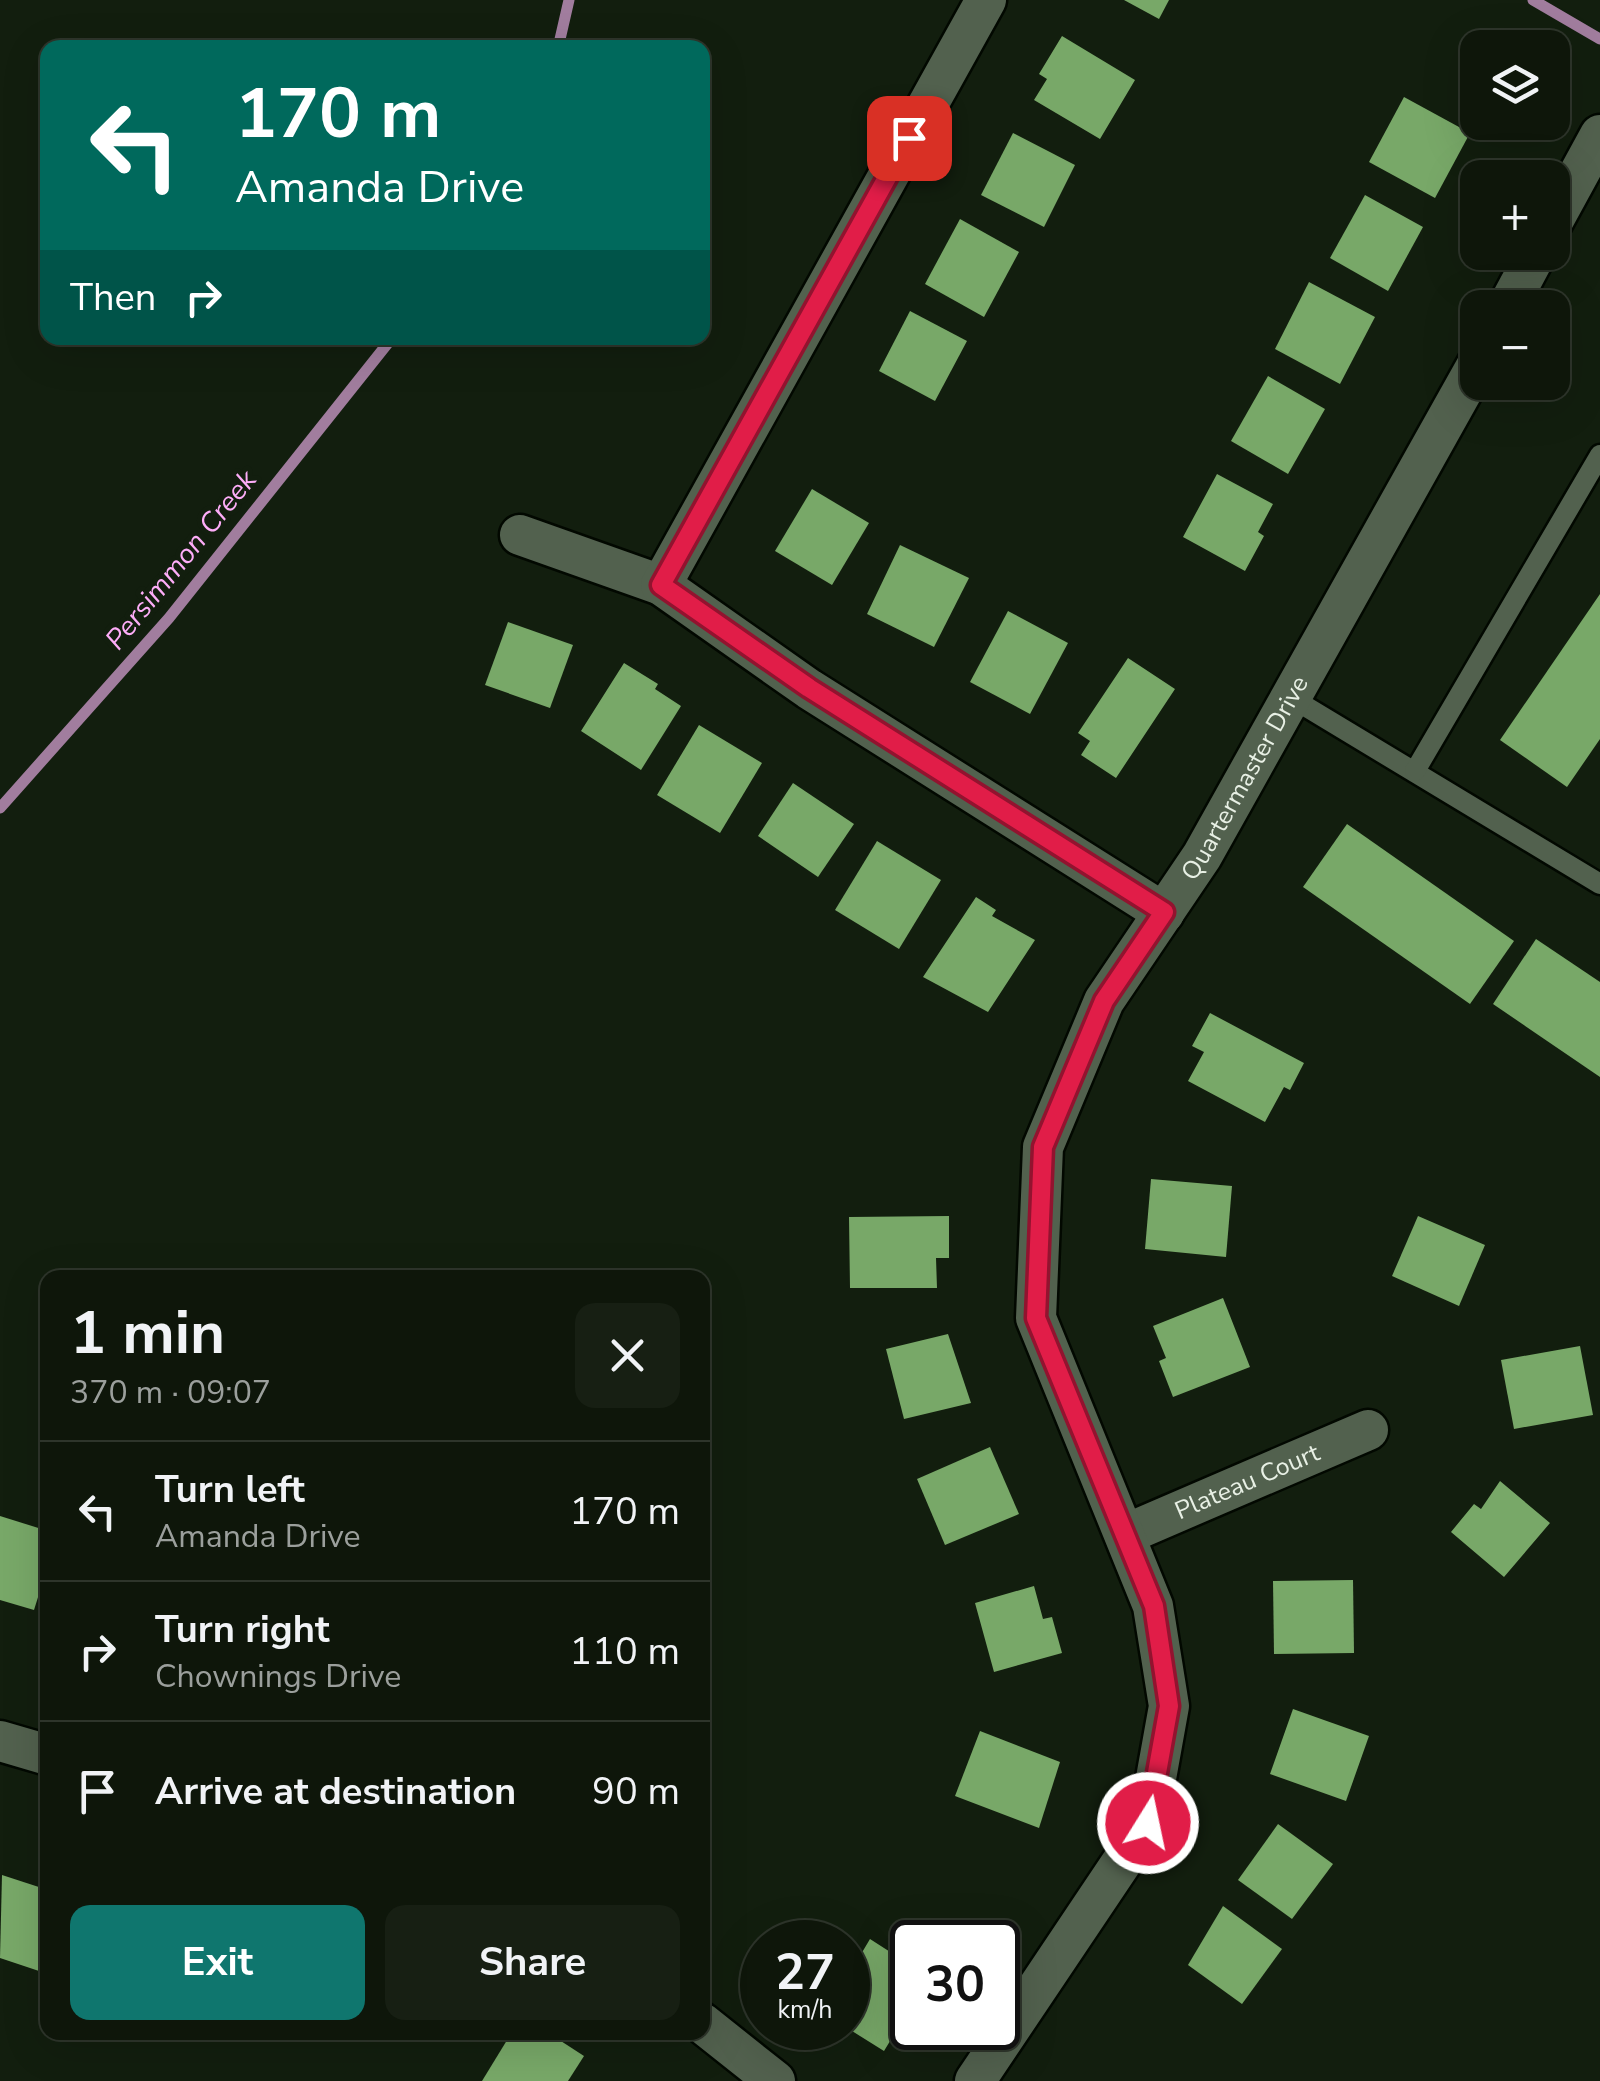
<!DOCTYPE html>
<meta charset="utf-8">
<style>
:root{--surface:#0e160a;--page:#171f13;--text:#f1f3f6;--muted:#9b9f9c;--line:#2e352b;--accent:#0f766e}
body{margin:0;font-family:"Nunito Sans",sans-serif;background:var(--page);color:var(--text);height:100vh;display:flex;flex-direction:column;font-size:38px;white-space:nowrap}
*{box-sizing:border-box;margin:0}
p{font-size:32px;color:var(--muted)}
.icon{flex:none;width:55px;height:55px;fill:none;stroke:currentColor;stroke-width:2;stroke-linecap:round;stroke-linejoin:round}
.map{position:relative;flex:1;overflow:hidden}
.details{position:absolute;left:40px;top:1270px;width:670px;height:770px;display:flex;flex-direction:column;background:var(--surface);border-radius:20px;box-shadow:0 10px 40px #0002,0 0 0 2px var(--line)}
.details>*{flex:none}
.guide{position:absolute;left:40px;top:40px;width:670px;height:305px;border-radius:20px;box-shadow:0 10px 40px #0002,0 0 0 2px var(--line);background:#00695c;color:#fff;overflow:hidden}
.fabs{position:absolute;left:1460px;top:30px;display:grid;gap:20px}
.fabs a{display:grid;place-items:center;width:110px;height:110px;border-radius:20px;background:var(--surface);box-shadow:0 10px 40px #0002,0 0 0 2px var(--line);font-size:50px}
.speed{position:absolute;left:740px;top:1920px;display:flex;gap:20px;font-size:50px;font-weight:700;text-align:center}
.speed>*{display:grid;place-content:center;width:130px;height:130px;border-radius:50%;background:var(--surface);box-shadow:0 10px 40px #0002,0 0 0 2px var(--line);line-height:1}
.speed small{font-size:25px;font-weight:400}
.speed .limit{border:5px solid #111;border-radius:15px;background:#fff;color:#111}
.pin{position:absolute;display:grid;place-items:center;width:85px;height:85px;color:#fff;margin:-42px;border-radius:20px;box-shadow:0 5px 15px #0006}
.me{position:absolute;width:110px;margin:-55px;rotate:10deg;stroke-linejoin:round;filter:drop-shadow(0 0 8px #0008)}
.turn{display:flex;align-items:center;gap:35px;height:210px;padding:0 30px;font-size:45px}
.turn .icon{width:130px;height:130px;stroke-width:2.5}
.turn b{display:block;font-size:70px;line-height:85px}
.then{display:flex;align-items:center;height:95px;padding:0 30px;background:#0003;gap:20px;font-size:38px}
.round{display:grid;place-items:center;flex:none;width:105px;height:105px;border-radius:20px;background:var(--page)}
.head{display:flex;align-items:center;justify-content:space-between;height:170px;padding:0 30px}
h1{font-size:60px;font-weight:700;line-height:75px}
.primary-button{display:flex;gap:20px;margin-top:auto;padding:20px 30px}
.primary-button a{flex:1;height:115px;border-radius:20px;background:var(--accent);color:#fff;font-size:40px;font-weight:700;line-height:115px;text-align:center}
.primary-button a+a{background:var(--page);color:var(--text)}
ul{padding:0;list-style:none}
li{display:flex;align-items:center;gap:30px;height:140px;padding:0 30px;border-top:2px solid var(--line)}
li div{flex:1}
li b{display:block;font-size:38px}
li em{font-style:normal}
.map>svg:first-child{display:block}
.lines{fill:none;stroke-linecap:round;stroke-linejoin:round}
.stream{stroke:#a17d9e;stroke-width:11}
.building{fill:#78a868}
.service-casing{stroke:#020800;stroke-width:25}
.minor-casing{stroke:#020800;stroke-width:45}
.service{stroke:#52614e;stroke-width:20}
.minor{stroke:#52614e;stroke-width:40}
.route-casing{stroke:#92132f;stroke-width:25}
.route{stroke:#e11d48;stroke-width:18}
.labels{text-anchor:middle;dominant-baseline:central;stroke-width:10;stroke-linejoin:round;paint-order:stroke}
.street-label{font-size:25px;fill:#e8f0e5;stroke:#121e0e}
.water-label{font-size:28px;font-style:italic;fill:#fdadf8;stroke:#121e0e}
</style>
<div class="map">
<svg width="1600" height="2081" viewBox="0 0 1600 2081">
<rect width="100%" height="100%" fill="#121e0e"/>
<g class="lines">
<!-- stream -->
<g class="stream">
<polyline points="1533,0 1600,39"/>
<polyline points="558,48 569,0"/>
<polyline points="0,808 169,618 392,338"/>
</g>
</g>
<!-- building -->
<g class="building">
<polygon points="1124,0 1169,0 1159,19"/>
<polygon points="1062,36 1135,80 1100,139 1034,100 1047,79 1039,74"/>
<polygon points="1404,97 1470,133 1435,198 1369,162"/>
<polygon points="1013,133 1075,165 1044,227 981,195"/>
<polygon points="1365,195 1423,227 1388,291 1330,258"/>
<polygon points="960,219 1019,252 984,317 925,284"/>
<polygon points="1309,282 1375,317 1340,384 1275,349"/>
<polygon points="910,311 967,341 935,401 879,371"/>
<polygon points="1268,376 1325,409 1288,474 1231,441"/>
<polygon points="1217,474 1273,504 1258,532 1264,536 1245,571 1183,537"/>
<polygon points="812,489 869,523 832,585 775,551"/>
<polygon points="900,545 969,578 934,647 867,614"/>
<polygon points="1600,594 1600,739 1567,787 1500,740"/>
<polygon points="1008,611 1068,643 1030,714 970,682"/>
<polygon points="508,622 573,645 550,708 485,685"/>
<polygon points="1128,658 1175,689 1116,778 1081,755 1090,741 1078,733"/>
<polygon points="624,663 658,684 655,689 681,706 641,770 581,731"/>
<polygon points="699,725 762,763 720,833 657,795"/>
<polygon points="793,783 854,824 818,877 758,836"/>
<polygon points="1347,824 1514,941 1470,1004 1303,887"/>
<polygon points="877,841 941,880 899,949 835,910"/>
<polygon points="976,897 996,910 992,916 1035,940 988,1012 923,977"/>
<polygon points="1536,939 1600,982 1600,1077 1493,1004"/>
<polygon points="1210,1013 1304,1063 1290,1090 1284,1087 1265,1122 1188,1081 1204,1052 1192,1046"/>
<polygon points="1151,1179 1232,1186 1226,1257 1145,1249"/>
<polygon points="949,1216 949,1258 936,1258 937,1288 850,1288 849,1217"/>
<polygon points="1418,1216 1485,1245 1459,1306 1392,1276"/>
<polygon points="1223,1298 1250,1367 1173,1397 1159,1361 1166,1358 1153,1326"/>
<polygon points="948,1334 971,1403 904,1419 886,1349"/>
<polygon points="1580,1346 1593,1415 1514,1429 1501,1360"/>
<polygon points="990,1447 1019,1514 945,1545 917,1479"/>
<polygon points="1500,1481 1550,1523 1504,1577 1451,1532 1474,1504 1481,1509"/>
<polygon points="0,1516 48,1531 48,1565 34,1610 0,1600"/>
<polygon points="1353,1580 1354,1653 1274,1654 1273,1581"/>
<polygon points="1034,1586 1043,1619 1052,1617 1062,1653 994,1672 975,1603"/>
<polygon points="1293,1709 1369,1736 1346,1801 1270,1774"/>
<polygon points="980,1731 1060,1762 1039,1828 955,1796"/>
<polygon points="1278,1824 1333,1864 1292,1919 1238,1880"/>
<polygon points="2,1875 48,1890 45,1973 0,1958"/>
<polygon points="1223,1906 1282,1949 1242,2004 1188,1965"/>
<polygon points="870,1939 912,1966 912,2005 884,2051 852,2031 857,2024 848,2018 848,1976"/>
<polygon points="512,2032 547,2032 584,2056 568,2081 482,2081"/>
</g>
<g class="lines">
<!-- service casing -->
<g class="service-casing">
<g id="service">
<polyline points="1290,697 1600,884"/>
<polyline points="1415,771 1600,455"/>
</g>
</g>
<!-- minor casing -->
<g class="minor-casing">
<g id="minor">
<polyline points="1552,223 1600,135"/>
<polyline points="1507,308 1537,252"/>
<polyline points="520,535 661,585 809,689 1164,913"/>
<polyline points="661,585 986,0"/>
<path id="s1" d="M1126 1534 1368 1430"/>
<polyline points="0,1741 48,1755"/>
<polyline points="702,2023 775,2081"/>
<path id="s2" d="M975 2081 1148 1823 1169 1706 1153 1606 1036 1318 1043 1147 1104 1001 1202 856 1478 363"/>
</g>
</g>
<!-- service -->
<use href="#service" class="service"/>
<!-- minor -->
<use href="#minor" class="minor"/>
</g>
<g class="lines">
<!-- route casing -->
<g class="route-casing">
<polyline id="route" points="909,138 661,585 809,688 1164,912 1104,1001 1043,1147 1036,1318 1154,1606 1169,1706 1148,1823"/>
</g>
<!-- route -->
<use href="#route" class="route"/>
</g>
<g class="labels">
<!-- street labels -->
<g class="street-label">
<text stroke="none"><textPath href="#s2" startOffset="1435">Quartermaster Drive</textPath></text>
<text stroke="none"><textPath href="#s1" startOffset="132">Plateau Court</textPath></text>
</g>
<!-- water labels -->
<g class="water-label">
<text transform="translate(181 560) rotate(-51)">Persimmon Creek</text>
</g>
</g>
</svg>
<div class="fabs">
<a><svg class="icon" aria-label="layers" viewBox="0 0 24 24"><path d="M12 4l9 5-9 5-9-5zM3 14l9 5 9-5"/></svg></a>
<a>+</a>
<a>−</a>
</div>
<div class="speed"><div>27<small>km/h</small></div><div class="limit">30</div></div>
<div class="pin" style="left:909px;top:138px;background:#d93025"><svg class="icon" aria-label="arrive" viewBox="0 0 24 24"><path d="M6 21V4h12l-3 4 3 4H6"/></svg></div>
<svg class="me" style="left:1148px;top:1823px" viewBox="-20 -20 40 40"><circle r="17" fill="#e11d48" stroke="#fff" stroke-width="3"/><path d="M0-11L8 9 0 5-8 9z" fill="#fff"/></svg>
<div class="guide">
<div class="turn"><svg class="icon" aria-label="left" viewBox="0 0 24 24"><path d="M17 20v-9H6M10 6l-5 5 5 5"/></svg><div><b>170 m</b>Amanda Drive</div></div>
<div class="then">Then<svg class="icon" aria-label="right" viewBox="0 0 24 24"><path d="M7 20v-9h11M14 6l5 5-5 5"/></svg></div>
</div>
<section class="details">
<div class="head"><div><h1>1 min</h1><p>370 m · 09:07</p></div><a class="round"><svg class="icon" aria-label="close" viewBox="0 0 24 24"><path d="M6 6l12 12M18 6L6 18"/></svg></a></div>
<ul>
<li><svg class="icon" aria-label="left" viewBox="0 0 24 24"><path d="M17 20v-9H6M10 6l-5 5 5 5"/></svg><div><b>Turn left</b><p>Amanda Drive</p></div><em>170 m</em></li>
<li><svg class="icon" aria-label="right" viewBox="0 0 24 24"><path d="M7 20v-9h11M14 6l5 5-5 5"/></svg><div><b>Turn right</b><p>Chownings Drive</p></div><em>110 m</em></li>
<li><svg class="icon" aria-label="arrive" viewBox="0 0 24 24"><path d="M6 21V4h12l-3 4 3 4H6"/></svg><div><b>Arrive at destination</b></div><em>90 m</em></li>
</ul>
<div class="primary-button"><a>Exit</a><a>Share</a></div>
</section>
</div>
